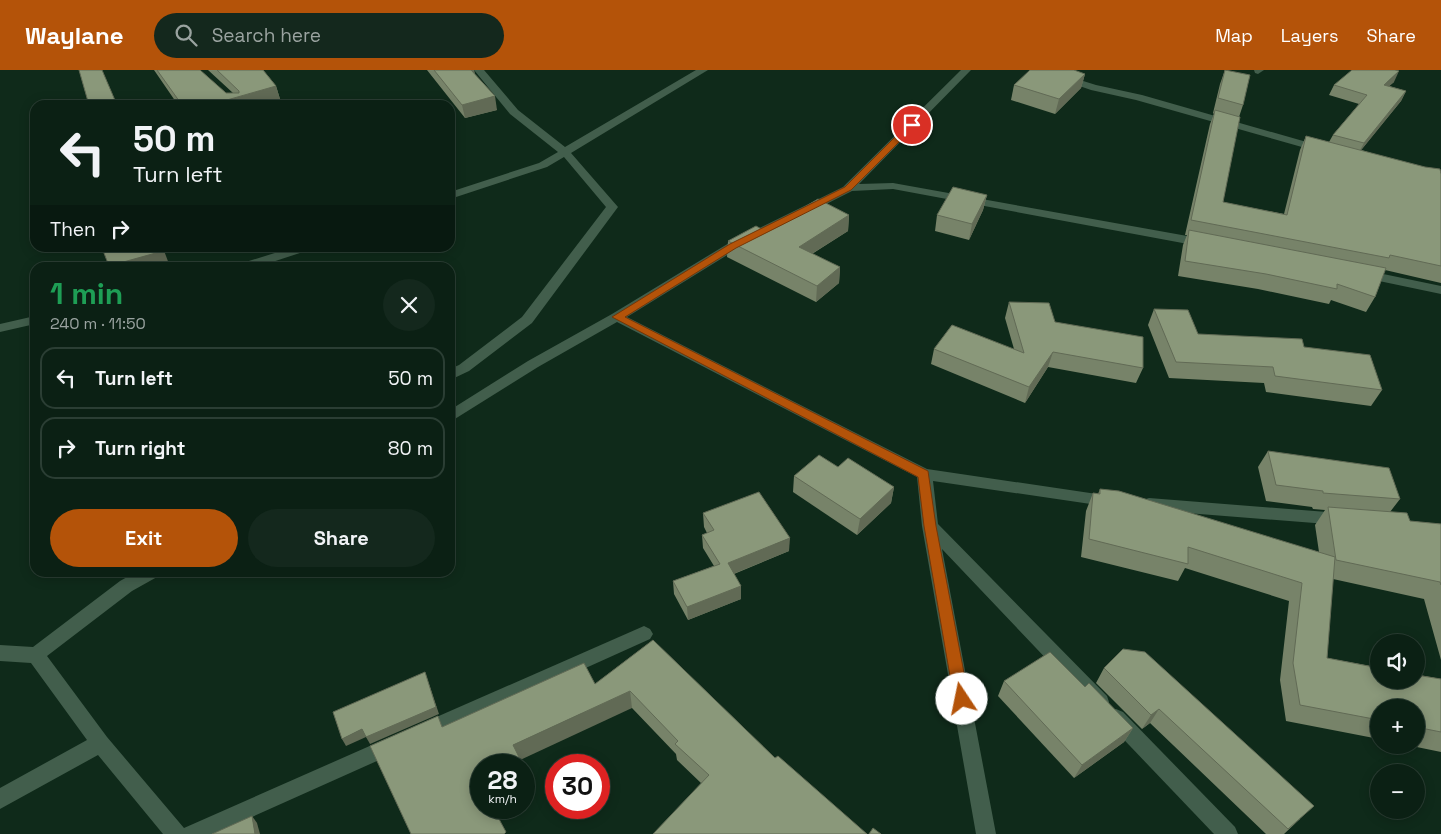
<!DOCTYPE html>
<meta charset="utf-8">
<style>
:root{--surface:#0b2014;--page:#14281d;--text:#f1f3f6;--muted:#9aa3a0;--line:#2b3e34;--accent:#b45309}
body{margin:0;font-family:"Space Grotesk",sans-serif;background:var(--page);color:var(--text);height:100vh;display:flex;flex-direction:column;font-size:19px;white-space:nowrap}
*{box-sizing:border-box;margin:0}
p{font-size:16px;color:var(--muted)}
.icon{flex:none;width:28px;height:28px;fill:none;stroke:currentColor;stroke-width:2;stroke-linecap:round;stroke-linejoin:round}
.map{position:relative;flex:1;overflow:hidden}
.details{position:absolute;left:30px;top:192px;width:425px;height:315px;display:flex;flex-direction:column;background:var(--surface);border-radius:15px;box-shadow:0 2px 12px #0003,0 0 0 1px var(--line)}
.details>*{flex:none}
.banner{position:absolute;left:30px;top:30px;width:425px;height:152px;border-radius:15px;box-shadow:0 2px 12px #0003,0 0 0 1px var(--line);background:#0b2014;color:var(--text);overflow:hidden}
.fabs{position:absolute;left:1370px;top:564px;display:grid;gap:10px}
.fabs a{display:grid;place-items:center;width:55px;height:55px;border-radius:50%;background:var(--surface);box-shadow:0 2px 12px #0003,0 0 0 1px var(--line);font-size:25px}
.speed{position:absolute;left:470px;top:684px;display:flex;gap:10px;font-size:25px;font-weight:700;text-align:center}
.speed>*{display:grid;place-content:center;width:65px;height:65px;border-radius:50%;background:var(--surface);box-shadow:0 2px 12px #0003,0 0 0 1px var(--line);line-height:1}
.speed small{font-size:12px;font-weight:400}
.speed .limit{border:8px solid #d22;background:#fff;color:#111}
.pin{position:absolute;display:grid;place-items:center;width:42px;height:42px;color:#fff;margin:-21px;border:2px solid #fff;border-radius:50%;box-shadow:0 1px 5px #0007}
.me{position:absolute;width:55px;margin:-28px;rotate:349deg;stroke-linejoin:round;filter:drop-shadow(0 0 4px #0008)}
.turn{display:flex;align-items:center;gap:18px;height:105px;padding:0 20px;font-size:22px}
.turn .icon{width:65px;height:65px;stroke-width:2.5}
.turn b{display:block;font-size:35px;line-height:42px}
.then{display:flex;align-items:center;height:48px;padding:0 20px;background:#0003;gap:10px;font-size:19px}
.round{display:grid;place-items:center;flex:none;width:52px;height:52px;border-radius:26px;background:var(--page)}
.summary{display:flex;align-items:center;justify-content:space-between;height:85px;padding:0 20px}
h1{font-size:30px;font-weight:600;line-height:38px;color:#1e9e55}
.cta{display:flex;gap:10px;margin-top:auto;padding:10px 20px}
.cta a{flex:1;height:58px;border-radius:30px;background:var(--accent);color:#fff;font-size:20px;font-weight:600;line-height:58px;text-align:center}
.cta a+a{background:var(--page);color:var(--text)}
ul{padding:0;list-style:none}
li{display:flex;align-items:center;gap:15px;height:62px;margin:0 10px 8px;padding:0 10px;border:2px solid var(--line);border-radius:15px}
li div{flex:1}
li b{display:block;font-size:19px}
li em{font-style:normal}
header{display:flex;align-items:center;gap:30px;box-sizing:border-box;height:70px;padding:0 25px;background:var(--accent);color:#fff}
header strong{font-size:24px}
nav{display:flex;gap:28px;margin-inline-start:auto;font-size:18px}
.search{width:350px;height:45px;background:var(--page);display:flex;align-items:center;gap:12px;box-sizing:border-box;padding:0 18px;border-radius:28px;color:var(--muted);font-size:19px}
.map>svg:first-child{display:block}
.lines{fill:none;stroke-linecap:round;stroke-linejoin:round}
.minor{fill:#425e4c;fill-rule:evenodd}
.wall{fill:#778369}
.shaded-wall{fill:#616a55}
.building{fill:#8a987a;stroke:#616a55}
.route{fill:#b45309;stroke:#753606}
</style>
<header>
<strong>Waylane</strong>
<div class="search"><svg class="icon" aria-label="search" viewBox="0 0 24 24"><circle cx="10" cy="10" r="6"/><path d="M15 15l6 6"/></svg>Search here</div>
<nav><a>Map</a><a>Layers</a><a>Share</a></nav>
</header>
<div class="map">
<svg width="1441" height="764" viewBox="0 0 1441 764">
<rect width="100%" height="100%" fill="#0f2a1a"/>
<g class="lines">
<!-- minor -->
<g class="minor">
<polygon points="474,0 484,0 518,40 565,77 696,0 708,0 571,83 618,137 532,253 469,301 450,310 450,299 459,295 522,247 606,137 564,87 547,97 450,129 450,122 539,93 558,82 510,44"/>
<polygon points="961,0 971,0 859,114 893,113 1204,169 1208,170 1210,173 1208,176 1204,177 893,119 852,121 737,179 627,247 927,399 1117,427 1119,431 1117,435 1111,437 933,411 938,454 1107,626 1109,632 1107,638 1100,640 1093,638 942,479 996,764 976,764 922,456 917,407 617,252 538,297 450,352 450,340 528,291 612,244 729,173 843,117"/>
<polygon points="1033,0 1048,0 1096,15 1142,25 1324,77 1325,79 1324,81 1316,81 1136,30 1091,20"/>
<polygon points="1254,0 1264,0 1258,4 1255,3"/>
<polygon points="291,178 308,178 306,181 254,198 234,198 236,195"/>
<polygon points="1364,200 1441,216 1441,224 1360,207 1358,204 1360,201"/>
<polygon points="35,246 35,254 0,262 0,254"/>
<polygon points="1149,428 1340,443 1346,445 1348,449 1346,453 1340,455 1149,440 1143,438 1141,434 1143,430"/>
<polygon points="136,502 159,502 157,507 132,521 47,586 107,667 184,758 390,667 397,670 400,676 397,682 214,764 163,764 98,685 0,739 0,718 87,670 31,593 0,591 0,575 33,577 120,511"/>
<polygon points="644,556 650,559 653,564 650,569 430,668 423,671 416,668 414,662 416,656"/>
<polygon points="1116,639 1123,642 1235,757 1238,764 1214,764 1109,654 1107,648 1109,642"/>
</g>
</g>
<!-- wall -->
<g class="wall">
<polygon points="154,0 200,0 226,23 233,23 208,0 263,0 276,16 280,29 260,35 178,35"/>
<polygon points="427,0 474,0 475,5 497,40 465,48"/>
<polygon points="1225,0 1243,35 1239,47 1223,132 1284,144 1300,80 1306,66 1329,72 1333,65 1359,34 1329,25 1334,15 1394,12 1389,16 1406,21 1401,31 1361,80 1441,104 1441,213 1385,200 1375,227 1366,242 1331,230 1329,234 1258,219 1178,206 1183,175 1187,165 1185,165 1210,54 1214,44 1213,43 1220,14"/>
<polygon points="1085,4 1081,18 1055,44 1011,30 1014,15"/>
<polygon points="987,125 983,140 969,170 935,161 937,145"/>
<polygon points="849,145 848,161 812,184 840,197 839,213 816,232 727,187 728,171 765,161"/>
<polygon points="1009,232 1055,252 1143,298 1136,313 1048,297 1025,333 931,294 934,279 1014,279 1005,248"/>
<polygon points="1154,239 1198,264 1304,277 1382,320 1371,336 1266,322 1264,313 1169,308 1148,255"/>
<polygon points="1268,381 1400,429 1390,442 1410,451 1441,454 1441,590 1424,529 1333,509 1327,588 1441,609 1441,682 1407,675 1416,675 1416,638 1379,638 1379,669 1286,651 1280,610 1289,531 1185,498 1178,511 1081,487 1086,441 1093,423 1098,424 1100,419 1319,482 1315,455 1325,440 1313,439 1312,437 1266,431 1258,397"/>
<polygon points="838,397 894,417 891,433 857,465 793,422 794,406"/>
<polygon points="703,443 789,481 734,504 741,516 741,529 688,550 674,524 673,511 714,496 703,478 702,465 707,463 704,457"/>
<polygon points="653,570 775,688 701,713 677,690 676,684 632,638 443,657 595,614"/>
<polygon points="1123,579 1300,749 1284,764 1266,764 1150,653 1142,659 1096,613 1104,598"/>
<polygon points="1004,611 1085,617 1133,658 1124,672 1074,708 998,626"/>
</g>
<!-- shaded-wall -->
<g class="shaded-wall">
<polygon points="466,0 474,0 475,5 467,7"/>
<polygon points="1399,1 1394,12 1379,25 1384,15"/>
<polygon points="1085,4 1081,18 1055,44 1059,29"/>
<polygon points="276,16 280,29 260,35 229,35 227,30"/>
<polygon points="1406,21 1401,31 1358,84 1364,73"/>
<polygon points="495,26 497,40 465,48 462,35"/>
<polygon points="987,125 983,140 969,170 972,154"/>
<polygon points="849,145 848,161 797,193 799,177"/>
<polygon points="161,178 163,178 169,194 157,198 110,198 109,196"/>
<polygon points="840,197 839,213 816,232 817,216"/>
<polygon points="1053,282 1048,297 1025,333 1029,317"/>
<polygon points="894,417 891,433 857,465 860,449"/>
<polygon points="790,468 789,481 728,506 728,493"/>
<polygon points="741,516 741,529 688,550 687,537"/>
<polygon points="425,602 439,644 370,674 366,667"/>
<polygon points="630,621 632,638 518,691 513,675"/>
<polygon points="1159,639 1150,653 1142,659 1151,645"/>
<polygon points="1133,658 1124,672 1074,708 1082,695"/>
<polygon points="362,659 366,667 346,676 342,669"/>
<polygon points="521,691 522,695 514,695"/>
<polygon points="524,700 526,707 524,708"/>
<polygon points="252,746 257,753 260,764 255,764"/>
</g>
<!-- building -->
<g class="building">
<polygon points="79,0 102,0 117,35 89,35"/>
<polygon points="157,0 200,0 226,23 239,23 239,21 217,0 263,0 276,16 227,30 231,35 182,35"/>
<polygon points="434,0 471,0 495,26 462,35"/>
<polygon points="1030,0 1074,0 1085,4 1059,29 1014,15"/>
<polygon points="1225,0 1250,5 1243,35 1218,28"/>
<polygon points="1352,0 1395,0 1399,1 1384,15 1406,21 1364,73 1333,65 1367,25 1334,15"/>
<polygon points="1215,40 1240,47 1223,132 1287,145 1306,66 1425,97 1440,99 1441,104 1441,196 1390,185 1389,188 1191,150"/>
<polygon points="953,117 987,125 972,154 937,145"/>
<polygon points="818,129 849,145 799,177 840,197 817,216 728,171 756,156 765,161"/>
<polygon points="1189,160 1386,198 1375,227 1337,214 1337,219 1266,204 1185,191"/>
<polygon points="102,178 161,178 163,181 109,196"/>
<polygon points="1009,232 1049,233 1055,252 1143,267 1143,298 1053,282 1029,317 934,279 952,255 1024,283"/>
<polygon points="1154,239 1188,240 1198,264 1302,269 1304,277 1370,285 1382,320 1275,306 1273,297 1176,292"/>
<polygon points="1268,381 1389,398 1400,429 1323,423 1323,421 1276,415"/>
<polygon points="819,385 838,397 848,388 894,417 860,449 794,406"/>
<polygon points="1100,419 1119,421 1335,487 1327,588 1379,598 1379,610 1416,610 1416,605 1441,609 1441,662 1416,657 1416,638 1379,638 1379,650 1300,635 1293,593 1302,513 1188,477 1188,494 1089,469 1093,423 1100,424"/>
<polygon points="759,422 790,468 728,493 741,516 687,537 673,511 720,494 702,465 714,460 703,443"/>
<polygon points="1328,437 1407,443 1410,451 1441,454 1441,515 1440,512 1336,490"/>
<polygon points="653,570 775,688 778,686 867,764 653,764 709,705 675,674 678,671 630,621 513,675 521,691 514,695 481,695 481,712 480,713 481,716 481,738 493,738 506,762 504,764 411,764 370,676 438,646 442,657 584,593 595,614"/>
<polygon points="1123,579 1145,582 1314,736 1288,759 1159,639 1151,645 1104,598"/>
<polygon points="1050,582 1085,617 1089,613 1133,658 1082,695 1004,611"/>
<polygon points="425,602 436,637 366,667 362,659 342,669 333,642"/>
<polygon points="252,746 255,764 212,764"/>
<polygon points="873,758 881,764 869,764"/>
</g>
<!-- route -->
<polygon class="route" points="909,53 916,55 851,120 736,178 625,247 928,401 936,456 969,629 966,634 962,636 957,634 954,629 924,456 918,407 612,247 730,174 845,117"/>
</svg>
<div class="fabs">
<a><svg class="icon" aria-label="sound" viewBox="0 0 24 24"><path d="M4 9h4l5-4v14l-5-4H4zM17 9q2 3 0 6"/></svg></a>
<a>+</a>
<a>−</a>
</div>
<div class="speed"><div>28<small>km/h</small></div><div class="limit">30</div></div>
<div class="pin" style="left:912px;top:55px;background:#d93025"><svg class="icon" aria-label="arrive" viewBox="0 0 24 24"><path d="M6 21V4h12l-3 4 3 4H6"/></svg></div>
<svg class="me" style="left:962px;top:629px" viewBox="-20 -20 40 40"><circle r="19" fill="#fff"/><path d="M0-13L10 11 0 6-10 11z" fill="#b45309"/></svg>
<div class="banner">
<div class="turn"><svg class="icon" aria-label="left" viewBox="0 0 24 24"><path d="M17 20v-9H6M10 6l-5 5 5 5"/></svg><div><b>50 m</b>Turn left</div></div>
<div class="then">Then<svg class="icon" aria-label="right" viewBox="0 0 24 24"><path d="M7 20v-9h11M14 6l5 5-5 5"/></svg></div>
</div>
<section class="details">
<div class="summary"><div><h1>1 min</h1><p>240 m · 11:50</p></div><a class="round"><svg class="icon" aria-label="close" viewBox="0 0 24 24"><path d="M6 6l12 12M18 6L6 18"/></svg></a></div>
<ul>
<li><svg class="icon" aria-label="left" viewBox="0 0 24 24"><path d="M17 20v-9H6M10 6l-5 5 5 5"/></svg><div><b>Turn left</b></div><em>50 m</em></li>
<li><svg class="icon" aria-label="right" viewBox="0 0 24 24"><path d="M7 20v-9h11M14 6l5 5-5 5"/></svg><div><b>Turn right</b></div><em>80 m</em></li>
</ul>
<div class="cta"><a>Exit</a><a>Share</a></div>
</section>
</div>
